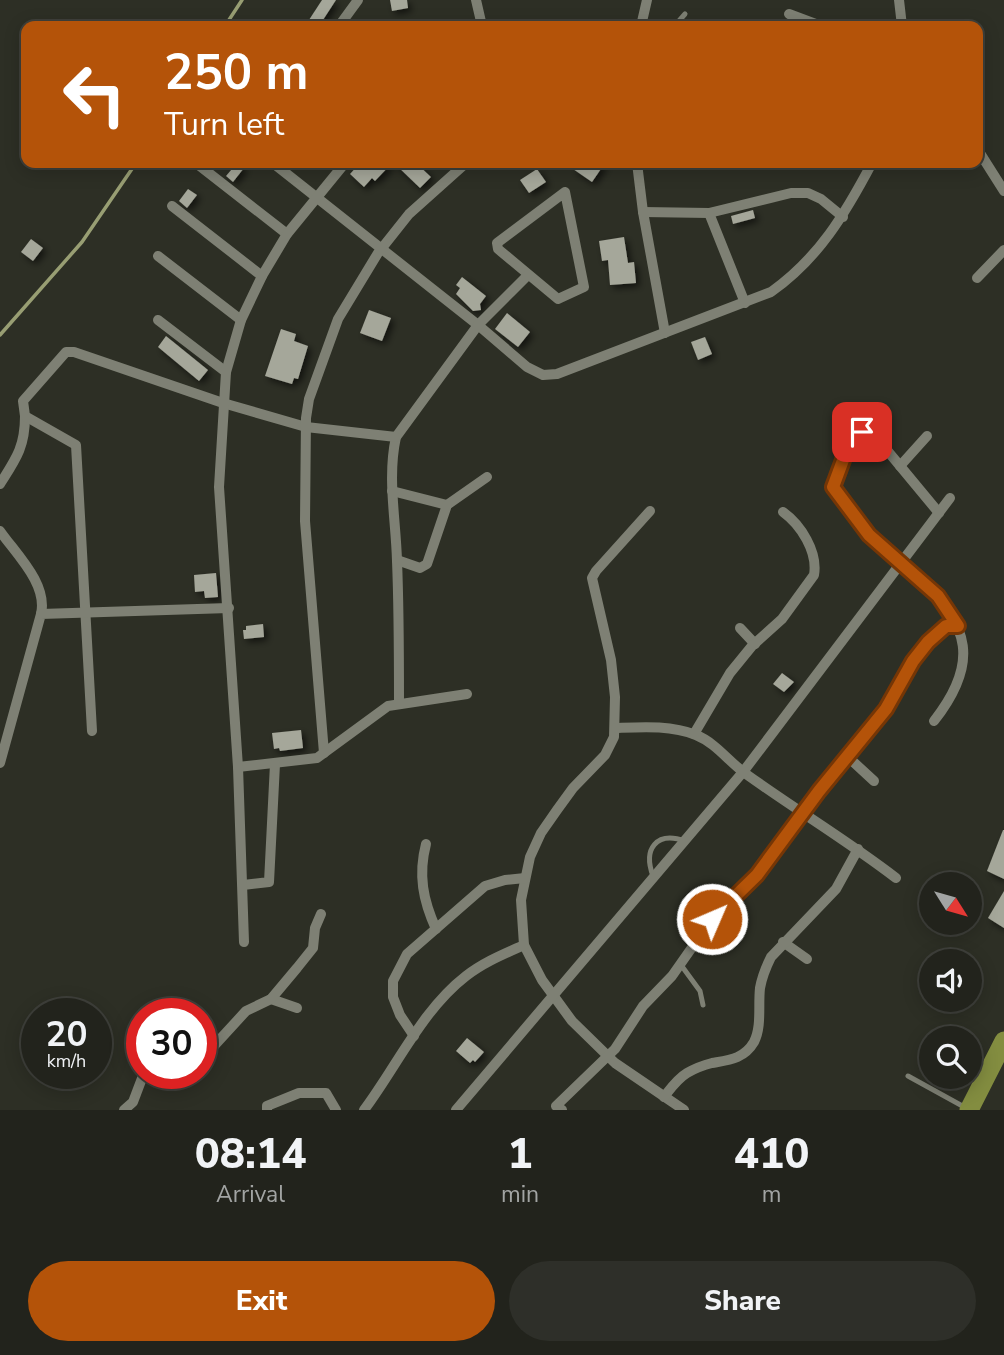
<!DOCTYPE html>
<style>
:root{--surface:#22231c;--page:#2e2f29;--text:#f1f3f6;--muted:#a2a4a3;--line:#3f403b;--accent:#b45309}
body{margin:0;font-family:"Nunito Sans",sans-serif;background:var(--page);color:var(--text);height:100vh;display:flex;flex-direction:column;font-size:26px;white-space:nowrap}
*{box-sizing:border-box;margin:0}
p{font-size:23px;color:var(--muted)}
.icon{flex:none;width:38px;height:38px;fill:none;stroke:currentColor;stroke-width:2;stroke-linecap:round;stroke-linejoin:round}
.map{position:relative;height:1110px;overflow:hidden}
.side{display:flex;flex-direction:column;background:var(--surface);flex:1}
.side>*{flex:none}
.guide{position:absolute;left:21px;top:21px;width:962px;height:147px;border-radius:14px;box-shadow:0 4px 18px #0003,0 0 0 2px var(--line);background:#b45309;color:#fff;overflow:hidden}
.needle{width:46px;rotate:127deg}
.controls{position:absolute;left:919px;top:872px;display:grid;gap:14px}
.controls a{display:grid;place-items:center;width:63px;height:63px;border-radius:50%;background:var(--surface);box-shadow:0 4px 18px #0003,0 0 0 2px var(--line);font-size:35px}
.speed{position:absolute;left:21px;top:998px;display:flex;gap:14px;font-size:35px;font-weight:700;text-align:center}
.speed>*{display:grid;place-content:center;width:91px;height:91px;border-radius:50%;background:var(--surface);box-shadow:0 4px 18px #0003,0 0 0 2px var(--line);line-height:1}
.speed small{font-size:18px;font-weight:400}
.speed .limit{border:10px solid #d22;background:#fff;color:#111}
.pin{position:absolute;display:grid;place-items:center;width:60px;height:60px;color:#fff;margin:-30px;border-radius:14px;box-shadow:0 4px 10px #0006}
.me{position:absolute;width:77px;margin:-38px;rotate:45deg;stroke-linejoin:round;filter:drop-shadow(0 0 5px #0008)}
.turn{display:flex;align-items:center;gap:24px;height:147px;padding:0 28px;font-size:32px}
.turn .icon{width:91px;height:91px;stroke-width:2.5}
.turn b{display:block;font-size:49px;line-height:60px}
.eta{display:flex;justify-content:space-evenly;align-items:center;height:119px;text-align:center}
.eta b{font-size:42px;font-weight:800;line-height:49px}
.primary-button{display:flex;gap:14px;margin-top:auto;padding:14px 28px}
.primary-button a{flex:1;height:80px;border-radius:42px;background:var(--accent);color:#fff;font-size:28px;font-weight:800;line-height:80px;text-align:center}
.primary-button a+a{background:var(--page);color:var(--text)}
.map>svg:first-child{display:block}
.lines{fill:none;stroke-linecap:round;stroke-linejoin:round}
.stream{stroke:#989e73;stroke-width:3.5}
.building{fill:#a5a79a;filter:url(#shadow)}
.lane{stroke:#7e8074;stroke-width:5}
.street{stroke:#7e8074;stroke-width:10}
.highway{stroke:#838d40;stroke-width:19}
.route-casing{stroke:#753606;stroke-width:18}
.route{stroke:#b45309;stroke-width:12}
</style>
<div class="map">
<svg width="1004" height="1110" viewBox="0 0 1004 1110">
<defs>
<filter id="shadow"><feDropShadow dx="3.5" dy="3.5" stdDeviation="3.5" flood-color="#0009"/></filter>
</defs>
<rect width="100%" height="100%" fill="#2d2f25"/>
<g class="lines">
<!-- stream -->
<g class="stream">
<polyline points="225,26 242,0"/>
<polyline points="0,335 82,242 136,163"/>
</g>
</g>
<!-- building -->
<g class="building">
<polygon points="322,0 336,0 319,26 312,26 307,23"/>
<polygon points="390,0 407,0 408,8 392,11"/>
<polygon points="237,163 244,168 233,182 226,176"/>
<polygon points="360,163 392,163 375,181 372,178 364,187 350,174"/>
<polygon points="394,163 416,163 431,177 420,188"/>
<polygon points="578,163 605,163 592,182 573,169"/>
<polygon points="537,169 546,182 529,193 520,180"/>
<polygon points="188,189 197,195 187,208 179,201"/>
<polygon points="753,210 755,218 733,224 731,216"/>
<polygon points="624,237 628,263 634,262 636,283 610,285 608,260 602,261 599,241"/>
<polygon points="31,239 43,248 33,261 21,252"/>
<polygon points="462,277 486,296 480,304 481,310 473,311 456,294 460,288 456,285"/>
<polygon points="369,310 391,318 382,341 360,333"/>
<polygon points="507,313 530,332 518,347 495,329"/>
<polygon points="281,329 296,334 294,341 308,346 298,379 294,378 292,384 265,376"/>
<polygon points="166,336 208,370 199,381 158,347"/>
<polygon points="705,337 712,354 698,360 691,342"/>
<polygon points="216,573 218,597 205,598 204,591 195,592 194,575"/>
<polygon points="263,624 264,637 244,639 243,630 246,630 246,626"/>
<polygon points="782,673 794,682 784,692 773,684"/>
<polygon points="301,730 303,748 280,751 279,748 274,749 272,733"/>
<polygon points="1003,830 1004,830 1004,879 987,871"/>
<polygon points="1004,891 1004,928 988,918"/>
<polygon points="467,1038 484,1052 475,1062 473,1060 470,1063 456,1051"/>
</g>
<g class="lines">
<!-- lane -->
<g class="lane">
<polyline points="658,26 678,22 685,14"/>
<path d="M653 876C643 849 656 831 685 841"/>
<polyline points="681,965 700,991 703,1005"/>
<polyline points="908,1076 966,1108"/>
</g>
<!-- street -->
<g class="street">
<polyline points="476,0 482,26"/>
<polyline points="899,0 902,26"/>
<polyline points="789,14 821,26"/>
<polyline points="339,26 358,0"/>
<polyline points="641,26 647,0"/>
<polyline points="978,150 1004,191"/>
<polyline points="196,163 287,234"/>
<path d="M273 163 478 325 527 367 543 375 557 374 771 292C819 258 845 214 872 163"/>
<polyline points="637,163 643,212 665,333"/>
<polygon points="565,192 584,287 558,299 498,249 497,243"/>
<polyline points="172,206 262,276"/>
<polyline points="643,212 709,213 791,193 808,193 821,199 843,217"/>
<polyline points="709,213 745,303"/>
<polyline points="158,256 241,320"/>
<polyline points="977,278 1004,250"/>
<polyline points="158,320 226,372"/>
<polyline points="900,466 927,436"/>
<path d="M0 484C16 459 25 447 25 416"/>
<polyline points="392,491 447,505"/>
<polyline points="650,511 596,571 592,578 611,660 615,697 614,737 605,755 573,788 557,810 541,833 530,857 521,900 524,945 542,980 572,1021 615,1063 684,1110"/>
<path d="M0 531C16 554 48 584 41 614"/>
<polyline points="397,560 420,568 427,564 447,505 487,477"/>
<polyline points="740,628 755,644"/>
<path d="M399 703C399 656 399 608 397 561 396 520 387 478 396 437L478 325 528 275"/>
<path d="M934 721C979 664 971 625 918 577 904 563 887 552 873 538 858 524 846 504 833 487L852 436 862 433 881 443 939 513"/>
<path d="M616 728C642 727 671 725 696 735 716 743 729 762 746 774 796 810 848 841 896 878"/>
<polyline points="92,731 76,445 25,416 23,401 66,352 74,352 223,403 306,427 396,437"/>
<path d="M694 734 730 673 752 646 782 619 814 575C818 552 801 525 783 512"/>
<polyline points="324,753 305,521 306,418 309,399 338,319 378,253 409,214 466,163"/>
<polyline points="848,757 874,781"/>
<polyline points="0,763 41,614 229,608"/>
<polyline points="238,767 317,758 388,706 467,694"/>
<path d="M426 844C418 875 423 900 436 929"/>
<polyline points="243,885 269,882 275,764"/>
<polyline points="244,942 238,767 219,487 226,372 241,320 262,276 287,234 345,163"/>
<polyline points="783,942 807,959"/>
<polyline points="271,999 297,1008"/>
<polyline points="414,1036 400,1015 393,997 393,981 407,954 485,886 505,880 525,878"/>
<polyline points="201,1060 246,1011 271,999 297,968 313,948 315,928 321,914"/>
<path d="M664 1097C671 1088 677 1079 687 1073 694 1069 704 1065 712 1063 729 1060 744 1059 754 1042 762 1026 758 1006 760 988 762 977 766 967 771 957L836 889 858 849"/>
<polyline points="124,1110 133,1102 144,1073"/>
<polyline points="267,1110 267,1106 299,1093 326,1093 336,1110"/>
<path d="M364 1110C397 1066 422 1010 466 976 484 962 504 954 524 945"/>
<polyline points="456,1110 743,772 950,498"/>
<polyline points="562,1110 556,1106 615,1049 643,1006 672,976 712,919 757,875 819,791 886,709 905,673 920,652 946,626 958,627"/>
</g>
<!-- highway -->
<polyline class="highway" points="969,1110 1004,1041"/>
</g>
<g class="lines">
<!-- route casing -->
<g class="route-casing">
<polyline id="route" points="712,919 757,875 819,791 886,709 913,661 928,642 946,626 958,626 938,596 869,535 833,487 852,436 862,432"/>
</g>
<!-- route -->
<use href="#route" class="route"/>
</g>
</svg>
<div class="controls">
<a><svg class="needle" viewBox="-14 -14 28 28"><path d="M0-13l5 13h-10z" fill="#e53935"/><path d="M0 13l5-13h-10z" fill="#a2a4a3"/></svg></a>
<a><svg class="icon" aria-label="sound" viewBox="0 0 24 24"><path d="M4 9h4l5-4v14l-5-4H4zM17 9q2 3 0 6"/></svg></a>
<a><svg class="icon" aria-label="search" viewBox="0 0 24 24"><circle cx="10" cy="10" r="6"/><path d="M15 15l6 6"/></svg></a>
</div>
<div class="speed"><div>20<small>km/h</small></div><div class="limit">30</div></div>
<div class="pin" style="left:862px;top:432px;background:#d93025"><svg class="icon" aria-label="arrive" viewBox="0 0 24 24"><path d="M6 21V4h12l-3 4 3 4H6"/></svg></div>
<svg class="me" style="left:712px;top:919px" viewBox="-20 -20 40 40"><circle r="17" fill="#b45309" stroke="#fff" stroke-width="3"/><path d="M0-11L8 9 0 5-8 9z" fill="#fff"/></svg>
<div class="guide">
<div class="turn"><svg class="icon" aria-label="left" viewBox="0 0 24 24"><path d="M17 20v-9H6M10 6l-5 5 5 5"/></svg><div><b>250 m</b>Turn left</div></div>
</div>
</div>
<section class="side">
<div class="eta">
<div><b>08:14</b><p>Arrival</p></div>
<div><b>1</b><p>min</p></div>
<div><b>410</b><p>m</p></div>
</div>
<div class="primary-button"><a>Exit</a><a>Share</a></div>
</section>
